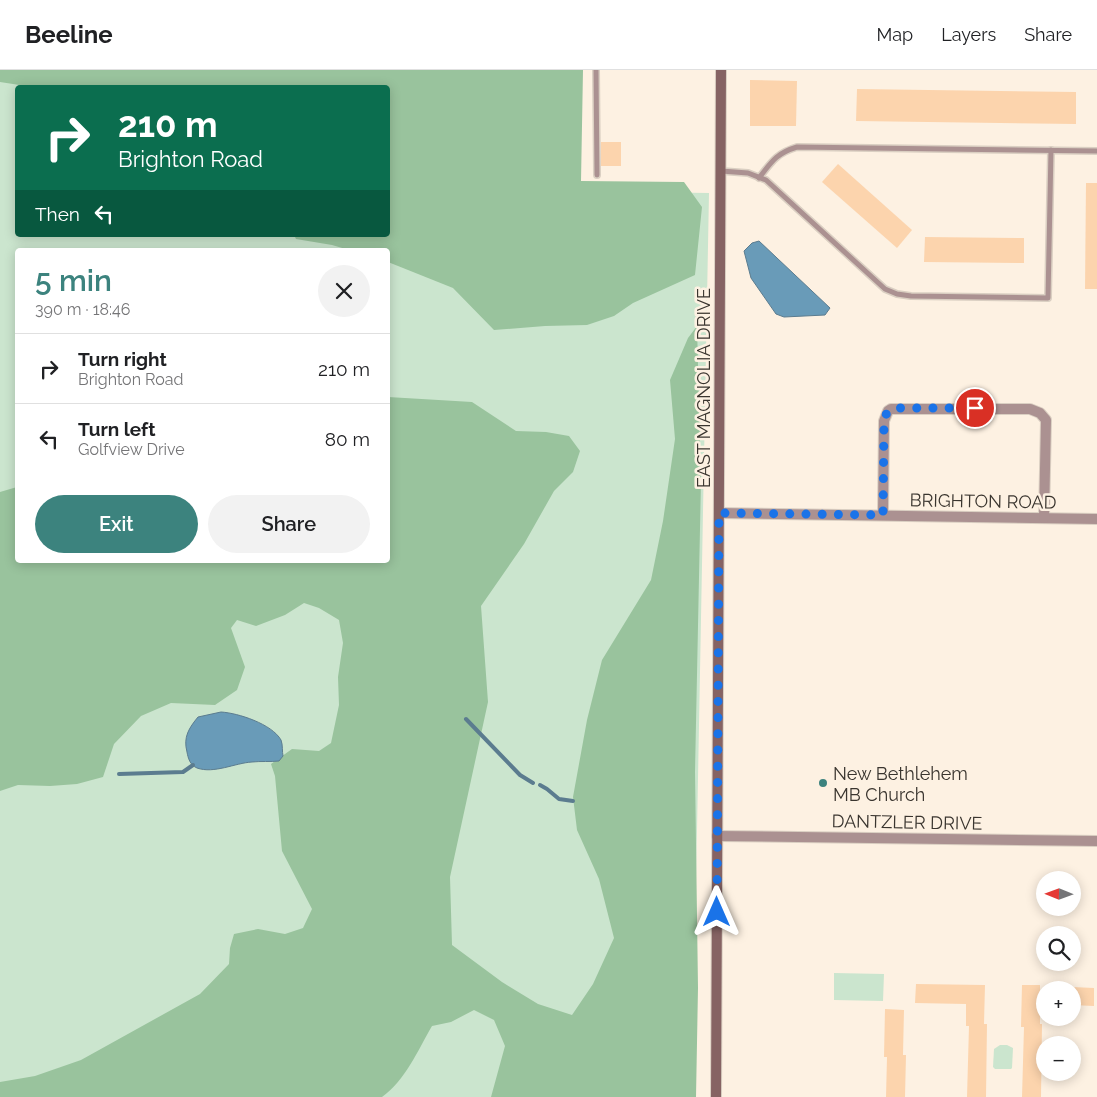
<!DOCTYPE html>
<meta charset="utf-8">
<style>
:root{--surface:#fff;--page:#f2f2f2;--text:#202124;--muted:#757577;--line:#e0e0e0;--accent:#3c837e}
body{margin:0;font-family:Raleway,sans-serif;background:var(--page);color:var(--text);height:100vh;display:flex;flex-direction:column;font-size:19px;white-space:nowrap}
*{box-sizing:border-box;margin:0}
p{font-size:16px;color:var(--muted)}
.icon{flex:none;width:28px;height:28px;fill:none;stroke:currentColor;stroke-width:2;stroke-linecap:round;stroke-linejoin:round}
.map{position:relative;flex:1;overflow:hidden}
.sheet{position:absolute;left:15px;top:178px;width:375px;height:315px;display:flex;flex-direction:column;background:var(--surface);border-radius:5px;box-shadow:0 2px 12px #0003}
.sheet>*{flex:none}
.banner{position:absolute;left:15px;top:15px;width:375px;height:152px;border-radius:5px;box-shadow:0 2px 12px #0003;background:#0b6e4f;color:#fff;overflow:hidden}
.needle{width:32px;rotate:271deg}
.buttons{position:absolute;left:1036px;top:801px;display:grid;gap:10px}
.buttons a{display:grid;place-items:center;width:45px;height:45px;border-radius:50%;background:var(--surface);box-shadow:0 2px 12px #0003;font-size:25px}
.pin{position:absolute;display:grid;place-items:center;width:42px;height:42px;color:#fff;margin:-21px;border:2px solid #fff;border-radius:50%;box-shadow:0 1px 5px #0007}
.me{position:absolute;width:55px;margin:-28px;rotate:0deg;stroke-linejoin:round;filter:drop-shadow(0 0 4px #0008)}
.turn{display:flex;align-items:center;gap:18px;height:105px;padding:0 20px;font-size:22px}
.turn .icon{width:65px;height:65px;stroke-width:2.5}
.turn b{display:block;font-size:35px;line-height:42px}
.then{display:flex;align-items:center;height:48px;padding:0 20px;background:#0003;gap:10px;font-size:19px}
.round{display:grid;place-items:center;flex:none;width:52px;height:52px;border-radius:26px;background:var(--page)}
.summary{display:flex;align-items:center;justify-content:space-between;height:85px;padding:0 20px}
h1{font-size:30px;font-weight:600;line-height:38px;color:var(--accent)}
.action{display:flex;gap:10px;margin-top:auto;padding:10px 20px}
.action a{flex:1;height:58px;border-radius:30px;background:var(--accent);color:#fff;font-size:20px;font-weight:600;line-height:58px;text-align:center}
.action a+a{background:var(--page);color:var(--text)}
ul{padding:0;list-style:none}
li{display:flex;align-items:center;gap:15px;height:70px;padding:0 20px;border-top:1px solid var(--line)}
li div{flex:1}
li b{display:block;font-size:19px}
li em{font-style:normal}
header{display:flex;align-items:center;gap:30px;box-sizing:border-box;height:70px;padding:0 25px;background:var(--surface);border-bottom:1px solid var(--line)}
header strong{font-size:24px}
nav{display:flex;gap:28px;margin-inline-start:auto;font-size:18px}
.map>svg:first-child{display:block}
.green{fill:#cbe5ce;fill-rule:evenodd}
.forest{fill:#99c39d}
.water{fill:#699bb8;stroke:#5b7c8f}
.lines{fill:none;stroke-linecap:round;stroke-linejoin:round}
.stream{stroke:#5b7c8f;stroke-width:4}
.building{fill:#fcd4ad}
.lane-casing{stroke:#dacfc2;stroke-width:8}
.street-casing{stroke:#dacfc2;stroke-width:12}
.secondary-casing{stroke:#dacfc2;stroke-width:12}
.lane{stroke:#ab9191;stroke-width:5}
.street{stroke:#ab9191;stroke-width:10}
.secondary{stroke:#866363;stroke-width:10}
.route{stroke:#1a73e8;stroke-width:9;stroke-dasharray:0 16.2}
.poi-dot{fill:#3c837e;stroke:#fdf1e2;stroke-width:2}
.labels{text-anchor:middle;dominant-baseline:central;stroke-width:5;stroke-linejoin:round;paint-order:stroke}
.street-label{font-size:18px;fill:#3a352f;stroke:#fdf1e2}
.poi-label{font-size:18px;fill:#3a352f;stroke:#fdf1e2;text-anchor:start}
</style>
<header>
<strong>Beeline</strong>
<nav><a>Map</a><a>Layers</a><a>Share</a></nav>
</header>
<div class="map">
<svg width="1097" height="1027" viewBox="0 0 1097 1027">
<rect width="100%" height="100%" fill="#fdf1e2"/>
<!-- green -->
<g class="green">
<path d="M0 0H575L571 121 709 123 692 1027H0ZM18 18H388V165H18ZM18 180H388V490H18Z"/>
<polygon points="834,903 884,904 883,931 834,930"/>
<polygon points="1000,975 1007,975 1013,978 1012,998 1011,999 995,999 993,997 994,979"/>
</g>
<!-- forest -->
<g class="forest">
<polygon points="0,0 583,0 581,111 684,112 702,137 695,205 633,233 614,246 587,255 545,256 494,260 453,218 388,192 388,180 349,180 332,175 296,169 294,165 388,165 388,18 39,18 0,12"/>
<path d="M697 256 701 410 695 702 698 918 696 1027H491L505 976 494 950 474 940 451 952 432 956C418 980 405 1011 382 1027H0V1012L35 1006 81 990 200 924 229 894 230 878 234 864 258 859 285 864 303 858 312 839 282 781 275 706 271 694 292 679 319 681 331 673 339 635 338 607 343 573 339 550 319 538 304 533 285 545 256 556 237 550 231 558 245 597 237 620 215 635 171 633 141 646 114 674 103 707 77 714 50 716 18 715 0 721V422L17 417 18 490H388V327L472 332 516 361 546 362 569 366 580 381 573 402 554 421 524 474 481 536 488 632 450 807 452 875 502 912 538 934 572 945 593 914 614 868 599 809 577 760 573 727 587 650 602 590 651 510 663 451 675 369 670 310 688 268Z"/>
</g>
<!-- water -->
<g class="water">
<polygon points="759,171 830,238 825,245 784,247 776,244 751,208 744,181 752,173"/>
<path d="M221 642C238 643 272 654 281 670 283 675 282 682 283 686L279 691C270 692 261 691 252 692 235 693 214 704 197 698 190 695 188 688 187 682 183 667 189 658 198 647Z"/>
</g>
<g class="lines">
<!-- stream -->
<g class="stream">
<polyline points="466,649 520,705 533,713"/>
<polyline points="119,704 183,702 193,695"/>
<polyline points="540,715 547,719 559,729 573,731"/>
</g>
</g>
<!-- building -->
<g class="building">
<polygon points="750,10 797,11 796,56 750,56"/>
<polygon points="857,19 1076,22 1076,54 856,51"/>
<rect x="601" y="72" width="20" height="24"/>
<polygon points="838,94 912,160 897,178 822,112"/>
<polygon points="1086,113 1097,113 1097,219 1085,219"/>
<polygon points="925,167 1024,168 1024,193 924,192"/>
<polygon points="916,914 985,915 984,954 987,954 986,1027 967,1027 969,956 966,956 966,934 915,933"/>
<polygon points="1022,915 1040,915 1040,954 1042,954 1041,1027 1022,1027 1024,957 1021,957"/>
<polygon points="1072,917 1094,918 1094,936 1072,935"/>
<polygon points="885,939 904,940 903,985 906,985 905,1027 886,1027 887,987 884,987"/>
</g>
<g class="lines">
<!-- lane casing -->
<g class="lane-casing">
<g id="lane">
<polyline points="596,0 597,105"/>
<polyline points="721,101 748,103 766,110 885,219 897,224 911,226 1048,228 1051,80"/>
<path d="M759 108C772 91 777 83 797 77L1097 81"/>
</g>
</g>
<!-- street casing -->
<g class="street-casing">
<g id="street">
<polyline points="719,443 1097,449"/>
<polyline points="883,445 884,351 888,341 891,339 1030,339 1040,343 1046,350 1044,448"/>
<polyline points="717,766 1097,771"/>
</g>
</g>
<!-- secondary casing -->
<g class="secondary-casing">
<polyline id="secondary" points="716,1027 721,0"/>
</g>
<!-- lane -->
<use href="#lane" class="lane"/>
<!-- street -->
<use href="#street" class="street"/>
<!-- secondary -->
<use href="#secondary" class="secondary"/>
</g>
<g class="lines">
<!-- route -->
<path class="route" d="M717 842 719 443 883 445 884 351C886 340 891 339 901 338H975"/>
</g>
<!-- markers -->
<circle class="poi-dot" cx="823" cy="713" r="5"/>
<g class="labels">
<!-- street labels -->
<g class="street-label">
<text transform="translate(703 318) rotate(-90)">EAST MAGNOLIA DRIVE</text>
<text transform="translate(983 431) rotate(1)">BRIGHTON ROAD</text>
<text transform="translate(907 752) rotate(1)">DANTZLER DRIVE</text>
</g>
<!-- poi labels -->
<g class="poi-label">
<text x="833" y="703">New Bethlehem<tspan x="833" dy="21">MB Church</tspan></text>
</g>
</g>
</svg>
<div class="buttons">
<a><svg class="needle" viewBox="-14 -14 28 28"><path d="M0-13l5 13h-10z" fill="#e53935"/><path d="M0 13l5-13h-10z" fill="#757577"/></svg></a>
<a><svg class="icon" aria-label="search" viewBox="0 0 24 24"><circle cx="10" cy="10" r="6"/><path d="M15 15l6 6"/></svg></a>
<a>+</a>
<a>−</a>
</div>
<div class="pin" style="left:975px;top:338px;background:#d93025"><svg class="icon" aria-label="arrive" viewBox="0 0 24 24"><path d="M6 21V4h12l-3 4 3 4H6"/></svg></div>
<svg class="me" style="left:717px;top:842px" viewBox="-20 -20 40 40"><path d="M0-17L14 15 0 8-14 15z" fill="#1a73e8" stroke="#fff" stroke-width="4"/></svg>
<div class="banner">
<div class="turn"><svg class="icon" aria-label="right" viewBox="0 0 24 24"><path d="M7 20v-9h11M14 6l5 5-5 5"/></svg><div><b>210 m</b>Brighton Road</div></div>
<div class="then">Then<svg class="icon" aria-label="left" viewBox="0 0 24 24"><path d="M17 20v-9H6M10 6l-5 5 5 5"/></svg></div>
</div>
<section class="sheet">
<div class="summary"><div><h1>5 min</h1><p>390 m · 18:46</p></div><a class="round"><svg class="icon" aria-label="close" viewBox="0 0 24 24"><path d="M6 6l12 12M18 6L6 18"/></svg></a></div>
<ul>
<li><svg class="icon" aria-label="right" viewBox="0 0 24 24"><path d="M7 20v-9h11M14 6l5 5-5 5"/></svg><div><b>Turn right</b><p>Brighton Road</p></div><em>210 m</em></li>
<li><svg class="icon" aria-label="left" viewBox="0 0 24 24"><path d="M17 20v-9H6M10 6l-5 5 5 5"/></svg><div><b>Turn left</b><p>Golfview Drive</p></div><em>80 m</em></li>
</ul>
<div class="action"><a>Exit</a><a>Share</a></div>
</section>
</div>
